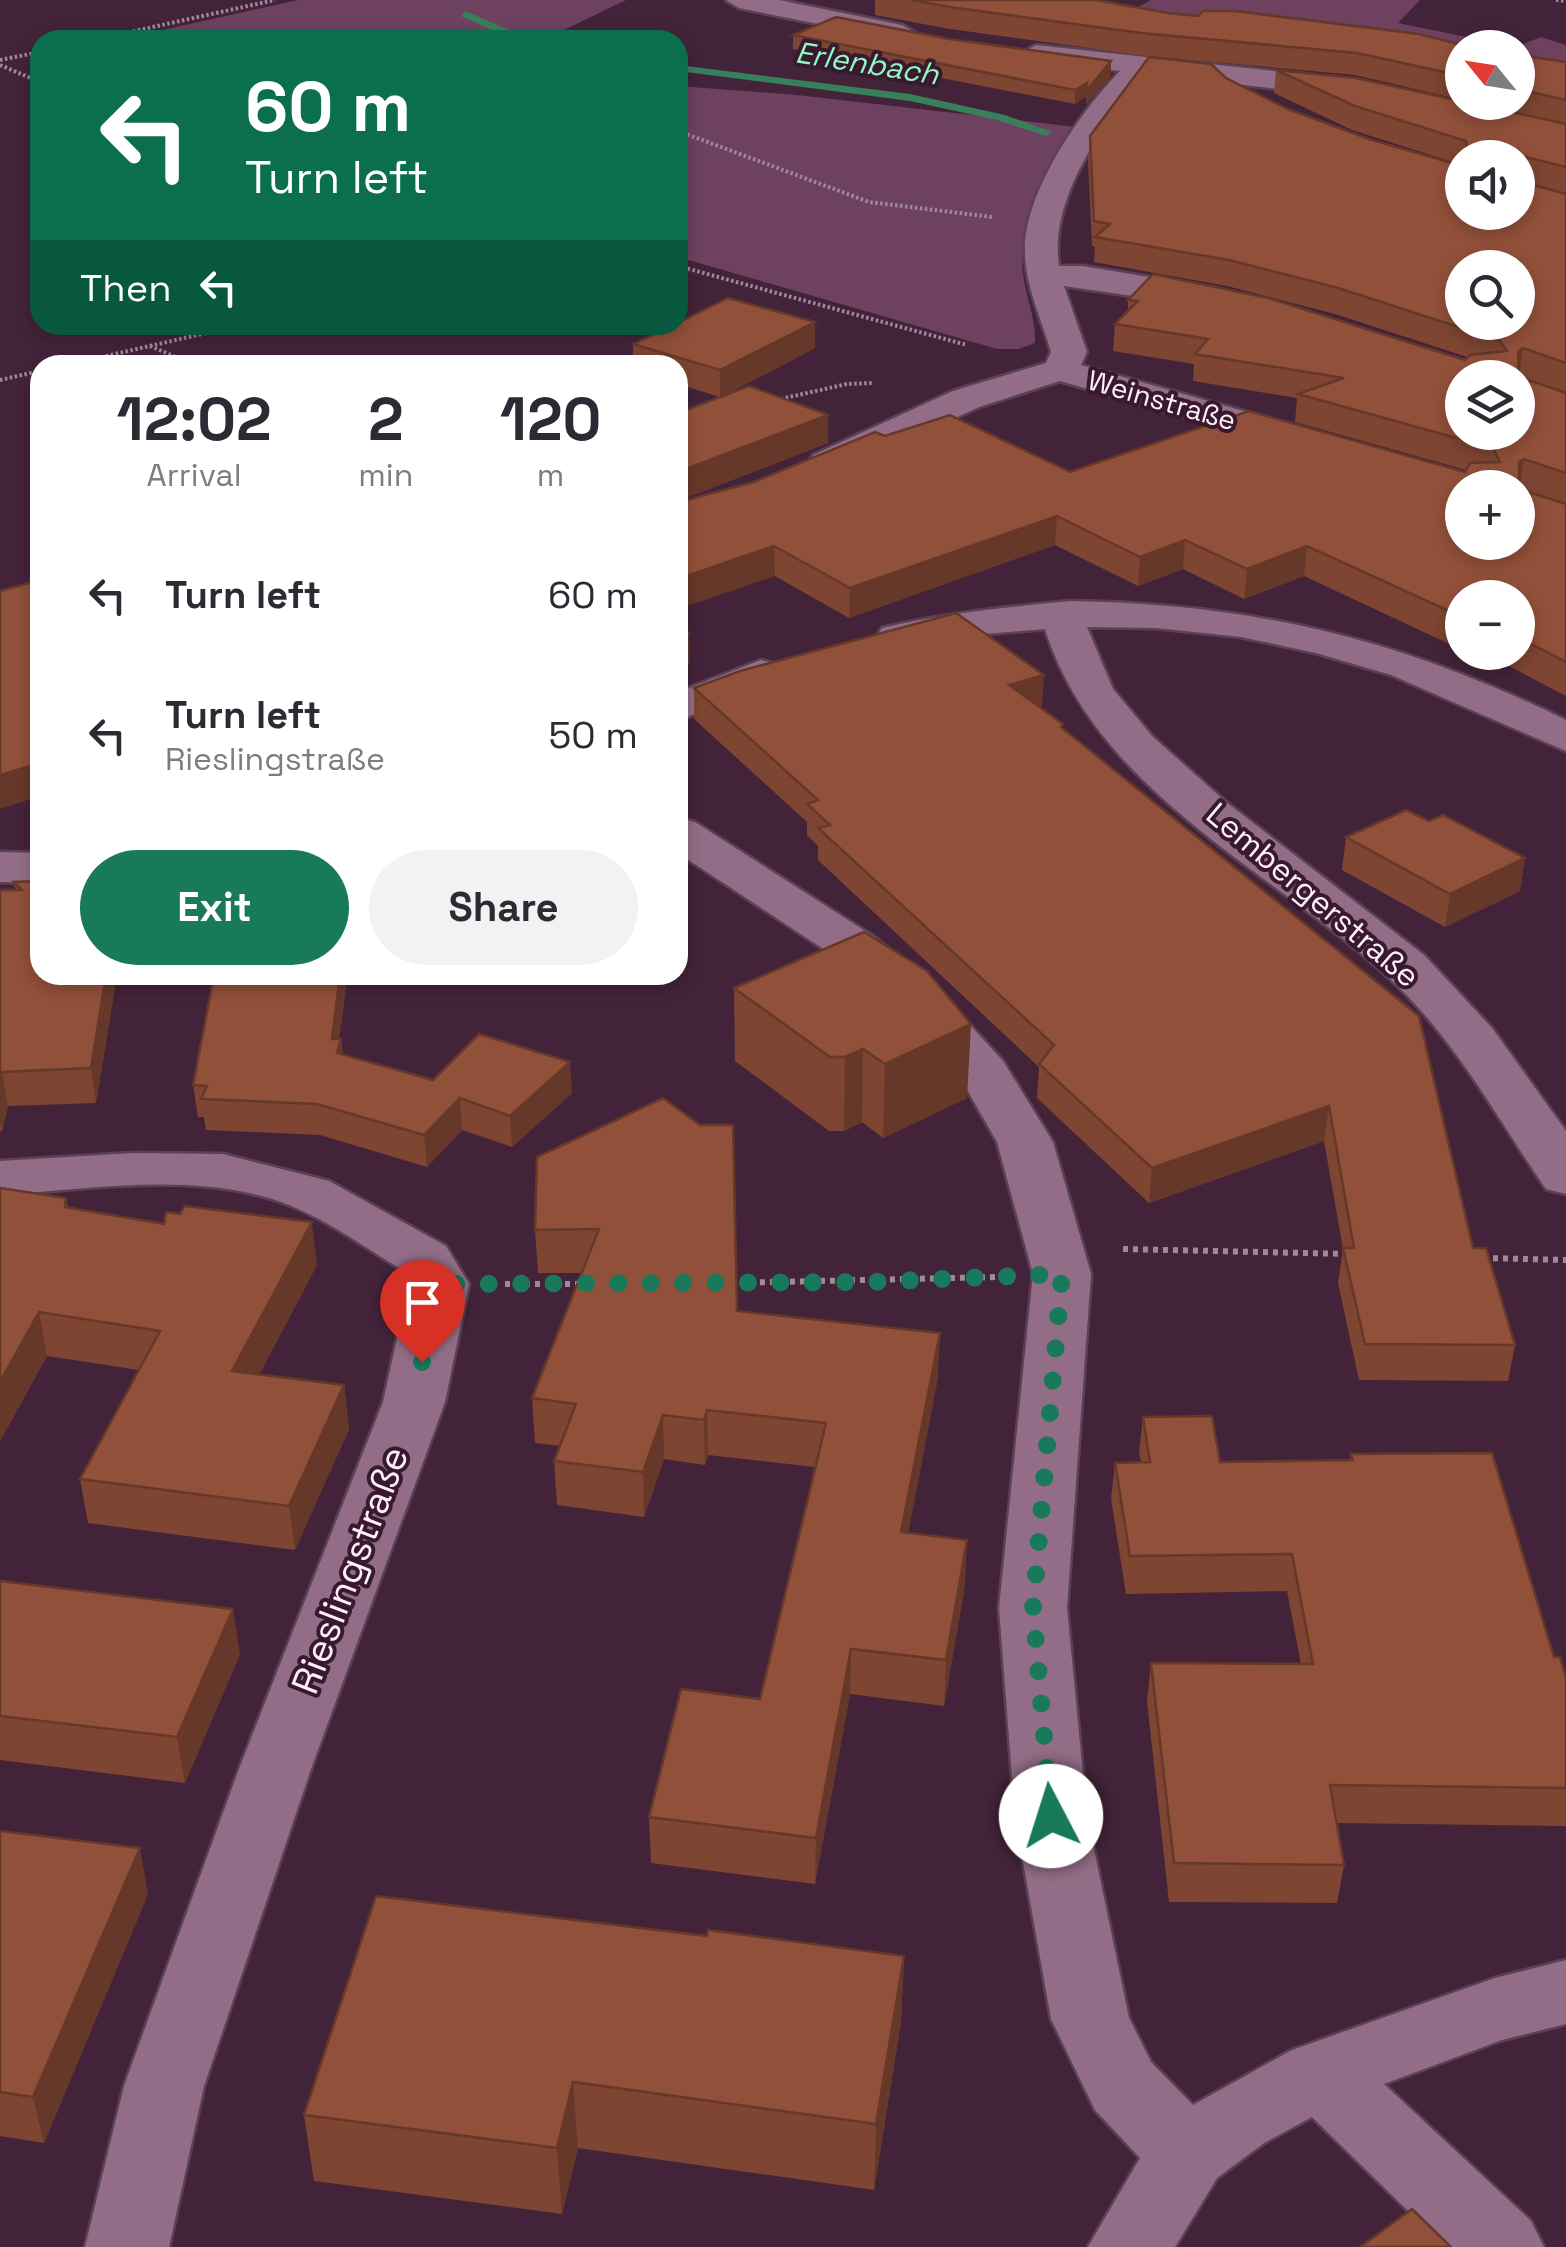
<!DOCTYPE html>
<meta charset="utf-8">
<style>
:root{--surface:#fff;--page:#f2f2f3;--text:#2b2b33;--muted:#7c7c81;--accent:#19795b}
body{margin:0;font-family:"Space Grotesk",sans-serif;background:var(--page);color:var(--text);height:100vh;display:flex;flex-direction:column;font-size:38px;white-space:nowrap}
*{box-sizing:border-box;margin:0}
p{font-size:32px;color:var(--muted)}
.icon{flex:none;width:55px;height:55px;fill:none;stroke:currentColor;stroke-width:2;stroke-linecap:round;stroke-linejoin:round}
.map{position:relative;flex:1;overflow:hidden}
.side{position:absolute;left:30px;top:355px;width:658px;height:630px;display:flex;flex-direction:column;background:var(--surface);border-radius:30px;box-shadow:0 5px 15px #0003}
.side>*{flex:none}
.top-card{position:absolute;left:30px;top:30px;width:658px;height:305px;border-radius:30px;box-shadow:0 5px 15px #0003;background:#0b6e4f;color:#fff;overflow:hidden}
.needle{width:65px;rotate:300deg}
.fabs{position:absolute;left:1445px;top:30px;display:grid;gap:20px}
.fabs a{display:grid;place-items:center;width:90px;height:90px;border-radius:50%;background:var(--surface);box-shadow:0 5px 15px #0003;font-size:50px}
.pin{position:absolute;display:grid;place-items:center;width:85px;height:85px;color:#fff;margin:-102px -42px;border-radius:50% 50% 50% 0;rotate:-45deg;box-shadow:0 0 10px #0007}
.pin .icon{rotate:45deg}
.me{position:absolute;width:110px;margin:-55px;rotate:355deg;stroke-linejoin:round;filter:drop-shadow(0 0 8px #0008)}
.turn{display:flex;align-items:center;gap:35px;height:210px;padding:0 50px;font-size:45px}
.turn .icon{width:130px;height:130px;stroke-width:2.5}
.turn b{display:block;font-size:70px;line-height:85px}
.then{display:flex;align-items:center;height:95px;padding:0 50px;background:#0003;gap:20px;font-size:38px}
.eta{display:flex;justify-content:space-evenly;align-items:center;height:170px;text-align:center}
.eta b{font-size:60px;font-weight:600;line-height:70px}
.cta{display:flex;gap:20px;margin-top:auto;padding:20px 50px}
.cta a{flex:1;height:115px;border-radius:60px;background:var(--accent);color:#fff;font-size:40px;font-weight:600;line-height:115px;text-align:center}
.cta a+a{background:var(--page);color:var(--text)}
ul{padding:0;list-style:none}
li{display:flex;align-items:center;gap:30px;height:140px;padding:0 50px}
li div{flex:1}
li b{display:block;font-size:38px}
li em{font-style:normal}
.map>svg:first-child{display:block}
.green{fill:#6e4161}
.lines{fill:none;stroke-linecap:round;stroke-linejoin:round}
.stream{fill:#37805b;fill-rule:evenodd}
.minor-casing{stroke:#5b4155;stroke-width:5}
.path-far1{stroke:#a08999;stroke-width:4;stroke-dasharray:2.5 2.5;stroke-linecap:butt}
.path{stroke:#a08999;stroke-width:6;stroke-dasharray:5 5;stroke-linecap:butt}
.minor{fill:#936d87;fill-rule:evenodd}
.wall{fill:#7d4532}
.shaded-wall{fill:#663829}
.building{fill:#91503a;stroke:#663829;stroke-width:2.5;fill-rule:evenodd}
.route{stroke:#19795b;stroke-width:18;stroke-dasharray:0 32.4}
.labels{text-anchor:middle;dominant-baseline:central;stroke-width:8;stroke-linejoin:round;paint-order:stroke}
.far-street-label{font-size:28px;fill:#fdf0f8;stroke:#38192f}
.far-water-label{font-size:30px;font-style:italic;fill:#92f7c0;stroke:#38192f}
.street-label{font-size:32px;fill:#fdf0f8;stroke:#38192f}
.near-street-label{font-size:38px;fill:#fdf0f8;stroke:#38192f}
</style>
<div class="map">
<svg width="1566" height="2247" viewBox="0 0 1566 2247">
<rect width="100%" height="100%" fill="#43233a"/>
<!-- green -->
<g class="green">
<polygon points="298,0 626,0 543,40 118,40"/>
<polygon points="1151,0 1420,0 1398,23 1515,47 1541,37 1566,45 1566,73 1518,65 1518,48 1462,48 1462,57 1135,9"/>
<path d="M678 86 797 95 1076 127C1054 168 1017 225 1023 274 1026 298 1036 318 1035 343L1019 349H997L678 257Z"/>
</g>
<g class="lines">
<!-- stream -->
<g class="stream">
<polygon points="465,11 527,38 529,40 514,40 461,16"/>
<polygon points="678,65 910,94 1005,115 1052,132 1046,136 997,120 910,101 678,71"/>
</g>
<!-- minor casing -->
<g class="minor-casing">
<g id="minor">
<polygon points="726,0 779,0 902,25 916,33 902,41 739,8"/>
<path d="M1036 45 1348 79 1358 82 1362 88 1358 94 1348 97 1148 74C1104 122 1049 197 1059 266H1083L1215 288 1227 291 1232 298 1227 305 1215 308 1064 286 1087 352 1081 365 1311 430 1317 438 1311 446 1298 449 1285 446 1060 381 979 407 841 471 827 474 813 471 808 463 813 455 953 391 1046 363 1051 352C1042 320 1026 288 1025 254 1022 195 1080 112 1120 71L1026 59 1022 53Z"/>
<path d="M1071 601C1255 604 1400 639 1566 720V751L1391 675 1316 653 1241 637 1156 628 1087 627 1113 689 1153 737 1226 802 1424 955 1492 1028 1566 1131V1194L1546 1189C1495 1115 1455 1038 1387 976 1269 869 1096 790 1045 629L984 634 897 650 882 646 876 637 882 628C944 613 1007 607 1071 601Z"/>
<polygon points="761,660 776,664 783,673 776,682 678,721 678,692"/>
<polygon points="678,818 695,822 873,936 937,989 1003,1061 1053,1142 1091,1274 1067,1608 1087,1816 1129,2018 1151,2062 1193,2105 1292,2050 1495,1978 1566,1960 1566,2024 1502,2040 1384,2084 1531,2221 1544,2247 1445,2247 1312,2117 1264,2143 1217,2178 1175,2247 1088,2247 1140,2158 1095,2110 1051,2019 1015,1816 999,1608 1033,1274 997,1142 961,1079 901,1011 837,958 678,853"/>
<polygon points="0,852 40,853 40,883 0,882"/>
<path d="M133 1153 223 1154 329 1181 446 1246 469 1284 445 1402 311 1769 204 2086 169 2247H85L124 2086 239 1769 383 1402 409 1284 402 1270C366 1248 329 1221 289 1205 200 1170 93 1189 0 1195V1161Z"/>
</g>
</g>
<!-- path-far1 -->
<g class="path-far1">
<polyline points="1556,0 1566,1"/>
<polyline points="94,40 275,0"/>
<polyline points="306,40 376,36 419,40"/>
<polyline points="0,60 40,52"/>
<polyline points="0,65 40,82"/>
<polyline points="678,131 869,202 992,217"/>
<polyline points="678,266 967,345"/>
<polyline points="150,346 194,365"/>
<polyline points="67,365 241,325"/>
<polyline points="0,380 40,371"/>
<polyline points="776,400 847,384 872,383"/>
</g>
<!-- path -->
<g class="path">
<polyline points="1123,1249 1350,1254"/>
<polyline points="1483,1258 1566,1260"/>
<polyline points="730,1283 997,1277"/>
<polyline points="505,1284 582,1284"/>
</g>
<!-- minor -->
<use href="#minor" class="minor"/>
</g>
<!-- wall -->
<g class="wall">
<polygon points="875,0 1096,0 1168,13 1462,48 1462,100 1355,75 1139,55 950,29 875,15"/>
<polygon points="793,35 949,39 1111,61 1111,76 1086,105 1086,97 1075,104 793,49"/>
<polygon points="1518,55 1566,62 1566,124 1473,102 1518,102"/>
<polygon points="1276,70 1566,124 1566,193 1519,181 1566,194 1566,392 1519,376 1566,393 1566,503 1519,488 1519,489 1566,504 1566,696 1490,656 1483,659 1469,652 1518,652 1518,598 1462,598 1462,650 1304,576 1244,599 1183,569 1138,586 1055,545 849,618 775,576 754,482 885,436 1070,472 1465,472 1466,470 1295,422 1297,398 1193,381 1194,364 1113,351 1115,324 1128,312 1128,300 1465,360 1467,357 1335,314 1227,286 1094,262 1095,247 1092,246 1088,160 1090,136 1226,78 1288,109 1369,139 1462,166 1518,158 1462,158 1462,165 1352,130 1274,93"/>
<polygon points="633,344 815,348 721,397 828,415 828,443 678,501 678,413 720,397 678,384 678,365 633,365"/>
<polygon points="694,688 1042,706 1038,707 1063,724 1062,728 1473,1248 1515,1345 1508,1381 1359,1380 1338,1283 1343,1249 1324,1141 1149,1203 1037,1098 1039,1067 818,860 818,846 807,835 807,822 694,719"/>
<polygon points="1429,821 1525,858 1520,891 1445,927 1342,870 1346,837"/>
<polygon points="40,881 40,975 117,975 96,1103 8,1106 2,1131 0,1131 0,890 15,890 14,882"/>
<polygon points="734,988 967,1098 883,1138 862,1122 844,1131 829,1131 735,1061"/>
<polygon points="339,1039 341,1039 343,1054 433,1080 572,1093 512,1147 462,1130 427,1167 320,1135 206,1130 204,1117 198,1117 193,1085"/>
<polygon points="537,1157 737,1311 938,1377 908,1533 965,1585 944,1706 850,1694 815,1884 651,1863 649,1817 760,1699 815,1467 708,1455 705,1465 664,1459 644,1517 557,1505 554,1461 560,1446 535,1443 532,1398 582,1273 538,1273 535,1230"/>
<polygon points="66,1198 68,1207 317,1265 259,1375 344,1385 349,1429 295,1550 88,1523 80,1479 139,1370 47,1356 0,1441"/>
<polygon points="1143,1417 1220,1462 1350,1460 1351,1454 1554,1657 1566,1678 1566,1826 1336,1823 1344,1865 1337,1903 1169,1902 1147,1701 1151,1663 1301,1664 1287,1591 1126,1594 1111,1499 1115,1463 1141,1462 1139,1453"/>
<polygon points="0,1581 240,1654 185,1783 0,1760"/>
<polygon points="0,1831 148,1894 44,2143 0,2136"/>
<polygon points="707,1936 904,1956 901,2022 874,2190 578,2148 562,2214 314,2181 304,2115"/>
</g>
<!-- shaded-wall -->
<g class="shaded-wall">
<polygon points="1111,61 1111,76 1086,105 1087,90"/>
<polygon points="1087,83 1086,97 1075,104 1075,90"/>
<polygon points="1522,156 1519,180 1518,160"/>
<polygon points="815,322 815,348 720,397 720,370"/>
<polygon points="1523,348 1519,375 1518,352"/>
<polygon points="828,415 828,443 678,501 678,472"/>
<polygon points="1524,459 1519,487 1519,462"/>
<polygon points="1057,516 1055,545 849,618 850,588"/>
<polygon points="1185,540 1183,569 1138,586 1140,557"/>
<polygon points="774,546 775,576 678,609 678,579"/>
<polygon points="1307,546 1304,576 1244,599 1247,569"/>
<polygon points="689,633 690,664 678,668 678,637"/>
<polygon points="1484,652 1490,652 1490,656 1483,659"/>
<polygon points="1044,675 1042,706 1007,716 1009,685"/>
<polygon points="40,763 40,796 0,809 0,775"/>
<polygon points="684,830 685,862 678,865 678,833"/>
<polygon points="1525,858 1520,891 1445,927 1450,894"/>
<polygon points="106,975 117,975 96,1103 91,1068"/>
<polygon points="340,975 348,975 338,1048 341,1039 344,1070 332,1039"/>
<polygon points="971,1024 967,1098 883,1138 885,1064"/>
<polygon points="863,1049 862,1122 844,1131 845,1057"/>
<polygon points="570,1062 572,1093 512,1147 510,1116"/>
<polygon points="2,1072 8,1106 2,1131 0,1122 0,1078"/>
<polygon points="460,1098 462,1130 427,1167 424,1135"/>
<polygon points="1329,1106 1324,1141 1149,1203 1152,1168"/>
<polygon points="312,1222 317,1265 238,1415 232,1371"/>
<polygon points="39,1312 47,1356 0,1441 0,1382"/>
<polygon points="940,1333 938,1377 900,1577 901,1532"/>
<polygon points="344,1385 349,1429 295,1550 289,1506"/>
<polygon points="707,1410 708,1455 705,1465 704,1420"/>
<polygon points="663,1415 664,1459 644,1517 643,1472"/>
<polygon points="967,1540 965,1585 944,1706 946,1660"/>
<polygon points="233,1609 240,1654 185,1783 177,1737"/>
<polygon points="851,1649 850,1694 815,1884 816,1838"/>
<polygon points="140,1848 148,1894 44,2143 33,2097"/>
<polygon points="904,1956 901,2022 874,2190 876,2124"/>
<polygon points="573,2082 578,2148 562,2214 557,2148"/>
</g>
<!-- building -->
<g class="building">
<polygon points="912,0 1096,0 1168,13 1198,16 1203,11 1235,11 1419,34 1474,48 1462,48 1462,76 1357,53 1141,33 950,7"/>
<polygon points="836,17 949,39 1111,61 1087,90 1087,83 1075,90 793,35"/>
<polygon points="1518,55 1566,62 1566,100 1518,89"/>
<path d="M1149 57 1211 64 1226 78 1288 109 1369 139 1462 166V212H1518V158H1468L1466 141 1355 106 1276 70 1356 78 1566 124V167L1522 156 1518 160 1519 181 1566 194V363L1523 348 1518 352 1519 377 1566 393V473L1524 459 1519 462V489L1566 504V662L1518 637V598H1462V617L1307 546 1247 569 1185 540 1140 557 1057 516 850 588 774 546 678 579V502L754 482 875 432 885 436 950 415 1070 472 1249 411 1465 472 1470 463 1500 462 1493 448 1298 394 1344 378 1195 354 1208 339 1115 324 1138 301 1128 300 1153 274 1268 298 1465 360 1470 355 1507 351 1499 340 1338 288 1229 260 1095 237 1110 224 1094 221 1090 136ZM1462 268H1518V322H1462ZM1462 378H1518V432H1462ZM1462 488H1518V542H1462Z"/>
<polygon points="728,298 815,322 720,370 633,344 673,325 678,325 678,323"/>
<polygon points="749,386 828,415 678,472 678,413"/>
<polygon points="40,580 40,763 0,775 0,591"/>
<polygon points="956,613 1044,675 1009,685 1063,724 1061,727 1419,1016 1473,1248 1486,1248 1515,1345 1365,1344 1343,1248 1354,1248 1329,1106 1152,1168 1039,1064 1054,1045 818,828 830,825 807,804 818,800 694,688 740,671"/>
<polygon points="678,625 689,633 678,637"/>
<polygon points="1406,810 1429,821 1443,815 1525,858 1450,894 1346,837"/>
<polygon points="40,881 40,975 106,975 91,1068 2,1072 0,1078 0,890 22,890 14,882"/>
<polygon points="864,932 927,971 971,1024 885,1064 863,1049 845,1057 830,1057 734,988"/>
<polygon points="214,975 340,975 332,1039 341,1039 337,1053 433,1080 479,1034 570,1062 510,1116 460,1098 424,1135 317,1104 201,1099 207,1086 193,1085"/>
<polygon points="663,1098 700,1125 733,1125 737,1311 940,1333 901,1532 967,1540 946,1660 851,1649 816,1838 649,1817 681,1689 760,1699 826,1423 707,1410 704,1420 663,1415 643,1472 554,1461 576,1404 532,1398 599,1229 535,1230 537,1157"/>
<polygon points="0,1188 66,1198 65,1207 164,1224 166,1212 180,1214 185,1206 312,1222 232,1371 344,1385 289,1506 80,1479 160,1331 39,1312 0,1382"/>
<polygon points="1212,1416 1220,1462 1353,1460 1351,1454 1492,1453 1554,1657 1560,1657 1566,1678 1566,1788 1330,1785 1344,1865 1174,1863 1151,1663 1313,1664 1292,1554 1130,1556 1115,1463 1150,1462 1143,1417"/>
<polygon points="0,1581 233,1609 177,1737 0,1716"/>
<polygon points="0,1831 140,1848 33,2097 0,2092"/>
<polygon points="376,1896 707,1936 708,1930 904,1956 876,2124 573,2082 557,2148 304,2115"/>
<polygon points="1412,2209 1451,2247 1360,2247"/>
</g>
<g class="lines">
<!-- route -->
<polyline class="route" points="422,1362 439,1284 869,1282 1062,1274 1033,1608 1051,1816"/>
</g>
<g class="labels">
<!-- far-street labels -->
<g class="far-street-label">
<text transform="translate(1162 400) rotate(16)">Weinstraße</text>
</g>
<!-- far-water labels -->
<g class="far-water-label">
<text transform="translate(867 63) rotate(9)">Erlenbach</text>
</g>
<!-- street labels -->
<g class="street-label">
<text transform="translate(1313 895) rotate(40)">Lembergerstraße</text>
</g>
<!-- near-street labels -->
<g class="near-street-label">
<text transform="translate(350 1570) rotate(-69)">Rieslingstraße</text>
</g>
</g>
</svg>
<div class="fabs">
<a><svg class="needle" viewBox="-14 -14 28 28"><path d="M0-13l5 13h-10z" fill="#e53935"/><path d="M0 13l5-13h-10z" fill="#7c7c81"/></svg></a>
<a><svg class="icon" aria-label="sound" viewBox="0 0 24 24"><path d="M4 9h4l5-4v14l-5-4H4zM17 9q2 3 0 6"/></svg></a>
<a><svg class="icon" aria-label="search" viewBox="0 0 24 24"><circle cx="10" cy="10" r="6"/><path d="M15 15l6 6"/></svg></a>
<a><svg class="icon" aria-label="layers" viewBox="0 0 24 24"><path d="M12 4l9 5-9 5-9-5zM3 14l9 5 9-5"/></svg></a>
<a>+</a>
<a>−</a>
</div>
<div class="pin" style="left:422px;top:1362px;background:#d93025"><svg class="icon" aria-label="arrive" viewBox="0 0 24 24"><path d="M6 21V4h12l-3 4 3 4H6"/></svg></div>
<svg class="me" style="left:1051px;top:1816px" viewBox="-20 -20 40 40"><circle r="19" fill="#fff"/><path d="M0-13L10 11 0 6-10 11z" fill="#19795b"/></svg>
<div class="top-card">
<div class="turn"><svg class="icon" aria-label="left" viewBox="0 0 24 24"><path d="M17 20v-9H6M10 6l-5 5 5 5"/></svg><div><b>60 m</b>Turn left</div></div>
<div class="then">Then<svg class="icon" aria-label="left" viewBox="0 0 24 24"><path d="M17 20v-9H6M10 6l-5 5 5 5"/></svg></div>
</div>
<section class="side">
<div class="eta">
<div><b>12:02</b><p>Arrival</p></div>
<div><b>2</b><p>min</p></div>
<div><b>120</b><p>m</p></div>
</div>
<ul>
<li><svg class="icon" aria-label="left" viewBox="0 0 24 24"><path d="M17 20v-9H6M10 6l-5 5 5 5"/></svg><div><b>Turn left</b></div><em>60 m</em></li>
<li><svg class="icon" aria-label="left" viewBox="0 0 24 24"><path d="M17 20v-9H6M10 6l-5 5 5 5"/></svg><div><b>Turn left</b><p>Rieslingstraße</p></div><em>50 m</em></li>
</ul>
<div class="cta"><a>Exit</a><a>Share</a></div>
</section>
</div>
